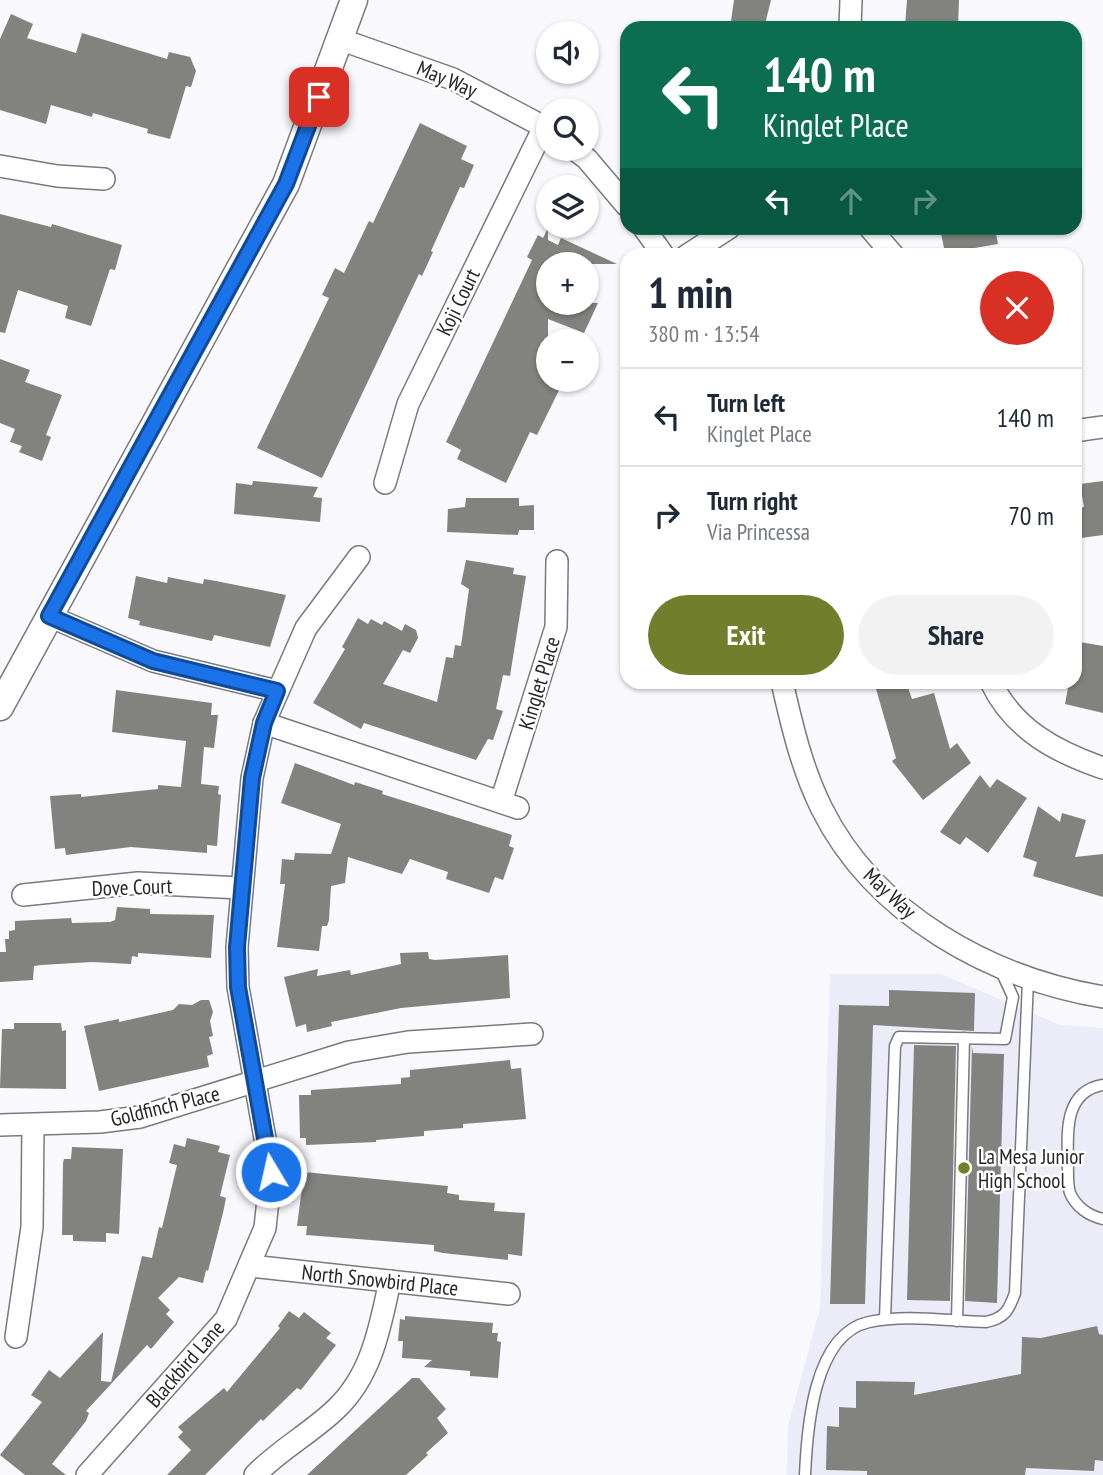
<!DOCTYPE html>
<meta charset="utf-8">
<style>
:root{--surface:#fff;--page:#f2f2f3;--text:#1f2937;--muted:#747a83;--line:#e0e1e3;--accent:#717f2c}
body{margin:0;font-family:"PT Sans Narrow",sans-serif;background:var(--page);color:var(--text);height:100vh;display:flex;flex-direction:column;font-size:26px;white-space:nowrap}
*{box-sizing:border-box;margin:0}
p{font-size:23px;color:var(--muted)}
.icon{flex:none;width:38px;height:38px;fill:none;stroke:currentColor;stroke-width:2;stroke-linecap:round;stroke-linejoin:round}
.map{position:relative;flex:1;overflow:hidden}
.panel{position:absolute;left:620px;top:248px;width:462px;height:441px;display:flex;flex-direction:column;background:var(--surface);border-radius:21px;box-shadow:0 2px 5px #0004}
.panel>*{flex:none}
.banner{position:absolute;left:620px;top:21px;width:462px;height:214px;border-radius:21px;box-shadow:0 2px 5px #0004;background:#0b6e4f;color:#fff;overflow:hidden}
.tools{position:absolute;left:536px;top:21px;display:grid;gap:14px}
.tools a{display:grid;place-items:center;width:63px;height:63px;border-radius:50%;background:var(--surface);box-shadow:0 2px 5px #0004;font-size:35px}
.pin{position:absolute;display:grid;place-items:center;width:60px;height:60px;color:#fff;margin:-30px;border-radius:14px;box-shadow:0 4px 10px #0006}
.me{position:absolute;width:77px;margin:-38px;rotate:351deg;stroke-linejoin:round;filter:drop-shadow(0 0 5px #0008)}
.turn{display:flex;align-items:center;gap:24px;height:147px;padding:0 28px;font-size:32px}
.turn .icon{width:91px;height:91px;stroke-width:2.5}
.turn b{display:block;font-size:49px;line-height:60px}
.lanes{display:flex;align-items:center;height:66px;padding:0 28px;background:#0003;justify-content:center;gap:35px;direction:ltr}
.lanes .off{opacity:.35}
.round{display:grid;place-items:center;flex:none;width:74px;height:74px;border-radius:37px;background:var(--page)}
.head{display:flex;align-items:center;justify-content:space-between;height:119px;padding:0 28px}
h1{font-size:42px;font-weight:700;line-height:52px}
.primary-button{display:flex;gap:14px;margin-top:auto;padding:14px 28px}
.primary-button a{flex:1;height:80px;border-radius:42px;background:var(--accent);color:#fff;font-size:28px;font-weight:700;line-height:80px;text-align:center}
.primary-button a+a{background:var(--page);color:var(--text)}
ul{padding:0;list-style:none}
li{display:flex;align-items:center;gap:21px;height:98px;padding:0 28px;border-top:2px solid var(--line)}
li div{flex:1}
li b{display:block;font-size:26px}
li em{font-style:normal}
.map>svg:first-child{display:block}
.built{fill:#ececf8}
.building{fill:#82837f}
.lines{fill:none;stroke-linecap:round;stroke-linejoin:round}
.service-casing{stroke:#7a797e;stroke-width:13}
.minor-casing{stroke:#7a797e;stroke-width:24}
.tertiary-casing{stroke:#7a797e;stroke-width:29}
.service{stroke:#fff;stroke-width:10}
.minor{stroke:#fff;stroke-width:21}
.tertiary{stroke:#fff;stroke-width:26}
.route-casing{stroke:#114b97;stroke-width:18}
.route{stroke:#1a73e8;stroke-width:12}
.poi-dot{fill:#717f2c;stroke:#fff;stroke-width:2.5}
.labels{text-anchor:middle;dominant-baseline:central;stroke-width:5;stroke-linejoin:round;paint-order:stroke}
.street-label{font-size:21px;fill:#262628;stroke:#fff}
.poi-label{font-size:21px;fill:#262628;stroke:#fff;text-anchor:start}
</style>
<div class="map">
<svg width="1103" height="1475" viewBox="0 0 1103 1475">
<rect width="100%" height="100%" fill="#f8f8fd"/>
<!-- built -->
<polygon class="built" points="830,974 941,974 1060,1025 1103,1028 1103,1475 787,1475 788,1426 820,1308"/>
<!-- building -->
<g class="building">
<polygon points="734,0 771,0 764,28 730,28"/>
<polygon points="907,0 959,0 958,28 905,26"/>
<polygon points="11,14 33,24 27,38 76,53 82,33 167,59 169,52 190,57 196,71 191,87 186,86 170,139 147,133 148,129 93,113 92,117 51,105 46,124 0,110 0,39"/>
<polygon points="420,123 467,146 461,159 474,165 464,188 460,187 431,251 433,252 422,276 419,274 322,478 257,448 329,298 322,295 335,268 344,273 369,221 373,223"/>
<polygon points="0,214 51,227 52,224 122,245 115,270 110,269 91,326 65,318 68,306 18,290 5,333 0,332"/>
<polygon points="548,228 548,240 558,245 561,238 617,264 548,264 548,303 598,303 584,333 548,319 548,380 564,380 537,435 530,432 506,483 457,459 461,450 446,442 532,260 527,257 538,235 543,238"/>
<polygon points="940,228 995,228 998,244 945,253"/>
<polygon points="0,359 30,370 25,382 62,395 46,435 51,437 42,461 19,452 22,446 10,442 15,429 0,423"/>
<polygon points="253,481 318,487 313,497 322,498 320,522 234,514 236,483 252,485"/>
<polygon points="1103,481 1103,535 1074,539 1074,508 1084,507 1080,484"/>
<polygon points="466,498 519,498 519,506 534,505 534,530 519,530 518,535 447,532 448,509 465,507"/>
<polygon points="466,560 514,568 513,574 526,576 510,676 503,675 496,709 503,711 493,740 488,739 476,760 364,723 361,729 313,703 345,649 342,647 358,618 368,624 371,619 382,625 384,621 402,631 405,624 416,630 418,638 410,653 403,650 383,684 437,702 446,657 453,658 455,645 461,646 469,589 461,584"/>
<polygon points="136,576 167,583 168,577 203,584 204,579 216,581 286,595 270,647 214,635 212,641 139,625 140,621 128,618"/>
<polygon points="1074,641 1103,646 1103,713 1065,704 1069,682 1074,682"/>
<polygon points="874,682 906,682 912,699 934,693 950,749 957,743 971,763 923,800 892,761 896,758"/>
<polygon points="116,690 212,703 211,715 218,715 214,748 204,747 201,784 219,786 218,794 221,795 217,846 207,845 207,853 131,847 66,855 65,848 55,849 50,796 81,794 81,797 158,789 158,785 181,787 186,741 112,732"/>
<polygon points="295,763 354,785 355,782 383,791 382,794 512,835 509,846 514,848 503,880 495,877 489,893 446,879 448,872 410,859 402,874 348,857 345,883 331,886 329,920 327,926 322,926 319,951 277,947 285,884 280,884 282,859 294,860 295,853 331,854 341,824 281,803"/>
<polygon points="980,775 990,788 997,779 1027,798 988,853 966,837 960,845 940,832"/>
<polygon points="1038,806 1060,822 1062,813 1086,820 1075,857 1103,854 1103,897 1033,876 1037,862 1023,857"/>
<polygon points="117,907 150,909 150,914 214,915 211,958 138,953 138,957 132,956 131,964 92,962 41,965 34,966 33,980 0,982 0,952 6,952 5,939 9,939 9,931 15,930 15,921 71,918 72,923 110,922 115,920"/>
<polygon points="428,952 429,959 435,960 508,955 510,998 401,1008 331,1022 332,1026 307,1032 306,1024 296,1027 284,977 318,969 317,976 350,970 351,975 401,964 400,953"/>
<polygon points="889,990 975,993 974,1031 873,1025 865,1304 830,1304 839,1005 889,1006"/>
<polygon points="201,1000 209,1000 213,1012 210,1021 213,1036 209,1037 213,1054 207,1056 209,1067 99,1091 84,1026 119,1019 119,1022 173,1010 179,1004 192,1005"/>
<polygon points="14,1023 61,1023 62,1031 66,1030 66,1089 0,1088 2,1029 14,1029"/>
<polygon points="914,1045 956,1046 950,1301 907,1300"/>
<polygon points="972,1046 973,1053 1004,1054 997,1303 965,1301"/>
<polygon points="510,1060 511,1069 521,1068 526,1119 463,1124 463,1128 424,1131 424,1136 376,1140 376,1142 306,1145 306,1138 300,1138 299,1095 311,1095 311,1090 401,1084 401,1078 410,1077 410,1070"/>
<polygon points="187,1138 220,1146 218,1152 230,1155 220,1196 226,1198 223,1213 208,1271 206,1270 203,1283 179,1277 158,1298 170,1310 166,1314 174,1322 151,1349 147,1345 86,1411 89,1413 86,1421 52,1464 66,1475 25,1475 0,1455 42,1402 31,1395 49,1370 60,1378 103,1332 101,1381 111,1382 142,1256 152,1258 159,1227 162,1228 177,1165 169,1163 174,1144 185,1147"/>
<polygon points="72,1147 123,1149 119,1234 106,1233 106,1242 73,1241 73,1235 62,1235 63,1163 64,1159 71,1159"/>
<polygon points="304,1172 448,1186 447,1193 459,1195 459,1200 495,1203 494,1211 525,1213 522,1256 508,1254 508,1260 499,1259 443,1253 434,1251 434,1245 306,1235 307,1226 297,1226"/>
<polygon points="289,1311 299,1318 304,1312 331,1333 326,1338 336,1345 301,1390 297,1388 263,1421 261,1419 205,1475 167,1475 191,1450 178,1437 183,1432 178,1427 224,1388 227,1392 280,1328 278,1326"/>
<polygon points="405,1316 493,1323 492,1333 498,1333 497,1341 501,1342 498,1378 470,1376 470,1371 424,1367 432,1360 402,1358 403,1341 398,1341 400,1319 405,1320"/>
<polygon points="1097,1326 1099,1334 1103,1335 1103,1461 1095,1460 1094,1471 1026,1468 1025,1475 867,1475 867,1471 826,1470 827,1426 839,1427 839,1407 856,1408 856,1381 915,1382 914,1395 1021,1374 1022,1337 1041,1338"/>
<polygon points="412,1378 419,1378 446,1409 437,1418 448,1433 426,1453 428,1455 406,1475 307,1475"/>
</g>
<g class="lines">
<!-- service casing -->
<g class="service-casing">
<g id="service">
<path d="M1103 1085C1065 1091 1067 1131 1068 1160 1068 1170 1067 1184 1070 1193 1076 1207 1089 1216 1103 1219"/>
<polyline points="885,1319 895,1046 899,1037 1005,1039 1013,997 1001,971"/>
<polyline points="957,1321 964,1038"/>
<path d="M805 1475C807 1430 813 1334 869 1322 905 1314 949 1321 986 1322 1005 1318 1009 1310 1015 1293L1028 980"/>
</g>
</g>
<!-- minor casing -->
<g class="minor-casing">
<g id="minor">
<polyline points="850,28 851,0"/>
<polyline points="342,40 453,79 548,129"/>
<polyline points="574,149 587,159 626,205"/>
<polyline points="0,166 57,176 104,179"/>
<polyline points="644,228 664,256"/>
<polyline points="870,228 894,256"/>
<polyline points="686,256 729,228"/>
<polyline points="1074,431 1103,427"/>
<polyline points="385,483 408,404 544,127"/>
<polyline points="49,616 153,661 277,691"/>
<path d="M782 682C792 726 802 769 822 809 875 915 991 978 1103 997"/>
<path d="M991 682C1013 729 1056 752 1103 768"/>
<polyline points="264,723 518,808"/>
<polyline points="501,802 556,627 557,561"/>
<polyline points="23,895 138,883 241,888"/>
<polyline points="0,1125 100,1122 140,1117 349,1052 408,1042 532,1034"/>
<polyline points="251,1266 509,1294"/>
<polyline points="16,1337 32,1227 33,1125"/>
<polyline points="87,1475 226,1319 265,1228 271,1172 238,987 237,947 252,778 264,723 306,628 359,557"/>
<path d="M255 1475C279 1450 311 1433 336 1409 372 1375 380 1327 390 1281"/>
</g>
</g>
<!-- tertiary casing -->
<g class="tertiary-casing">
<polyline id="tertiary" points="0,707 286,184 354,0"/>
</g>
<!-- service -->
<use href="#service" class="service"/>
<!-- minor -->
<use href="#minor" class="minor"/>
<!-- tertiary -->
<use href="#tertiary" class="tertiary"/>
</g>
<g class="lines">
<!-- route casing -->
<g class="route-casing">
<polyline id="route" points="271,1172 238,987 237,947 252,778 264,723 277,691 153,661 49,616 286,184 319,97"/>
</g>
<!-- route -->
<use href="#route" class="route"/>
</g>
<!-- markers -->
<circle class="poi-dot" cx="964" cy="1168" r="7"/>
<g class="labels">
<!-- street labels -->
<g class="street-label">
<text transform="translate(447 79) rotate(23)">May Way</text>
<text transform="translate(458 302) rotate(-64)">Koji Court</text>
<text transform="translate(539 683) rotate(-73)">Kinglet Place</text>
<text transform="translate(132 887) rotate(-2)">Dove Court</text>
<text transform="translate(890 893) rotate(43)">May Way</text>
<text transform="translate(165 1106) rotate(-14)">Goldfinch Place</text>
<text transform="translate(380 1280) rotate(6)">North Snowbird Place</text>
<text transform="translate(185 1364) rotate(-49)">Blackbird Lane</text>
</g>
<!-- poi labels -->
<g class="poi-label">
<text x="978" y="1156">La Mesa Junior<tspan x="978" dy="24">High School</tspan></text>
</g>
</g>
</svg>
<div class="tools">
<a><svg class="icon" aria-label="sound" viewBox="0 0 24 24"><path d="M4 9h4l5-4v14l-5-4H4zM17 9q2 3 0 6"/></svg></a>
<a><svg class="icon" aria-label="search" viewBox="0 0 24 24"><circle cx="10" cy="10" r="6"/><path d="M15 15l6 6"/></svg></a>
<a><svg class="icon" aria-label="layers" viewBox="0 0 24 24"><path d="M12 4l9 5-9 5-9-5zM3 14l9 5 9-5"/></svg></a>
<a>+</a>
<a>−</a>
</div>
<div class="pin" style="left:319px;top:97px;background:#d93025"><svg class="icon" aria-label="arrive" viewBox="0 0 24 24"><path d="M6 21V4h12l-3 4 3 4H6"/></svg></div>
<svg class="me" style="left:271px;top:1172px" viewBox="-20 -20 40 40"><circle r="17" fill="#1a73e8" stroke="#fff" stroke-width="3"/><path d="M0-11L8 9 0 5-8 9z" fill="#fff"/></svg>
<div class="banner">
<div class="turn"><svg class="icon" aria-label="left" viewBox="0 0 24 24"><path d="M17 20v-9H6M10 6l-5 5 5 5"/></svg><div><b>140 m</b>Kinglet Place</div></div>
<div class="lanes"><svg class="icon" aria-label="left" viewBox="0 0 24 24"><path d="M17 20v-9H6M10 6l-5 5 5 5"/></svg><svg class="icon off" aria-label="ahead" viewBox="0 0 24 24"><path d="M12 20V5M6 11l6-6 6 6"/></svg><svg class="icon off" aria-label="right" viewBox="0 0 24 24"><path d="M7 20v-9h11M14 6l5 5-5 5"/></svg></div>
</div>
<section class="panel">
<div class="head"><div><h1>1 min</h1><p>380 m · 13:54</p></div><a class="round" style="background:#d93025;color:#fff"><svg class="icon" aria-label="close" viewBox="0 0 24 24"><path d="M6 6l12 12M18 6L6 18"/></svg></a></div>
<ul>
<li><svg class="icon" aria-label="left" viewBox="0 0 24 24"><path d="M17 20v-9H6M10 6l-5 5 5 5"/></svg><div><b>Turn left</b><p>Kinglet Place</p></div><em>140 m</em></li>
<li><svg class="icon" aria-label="right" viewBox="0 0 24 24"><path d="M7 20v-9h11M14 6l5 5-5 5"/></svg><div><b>Turn right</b><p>Via Princessa</p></div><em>70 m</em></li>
</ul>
<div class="primary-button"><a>Exit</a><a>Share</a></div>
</section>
</div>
